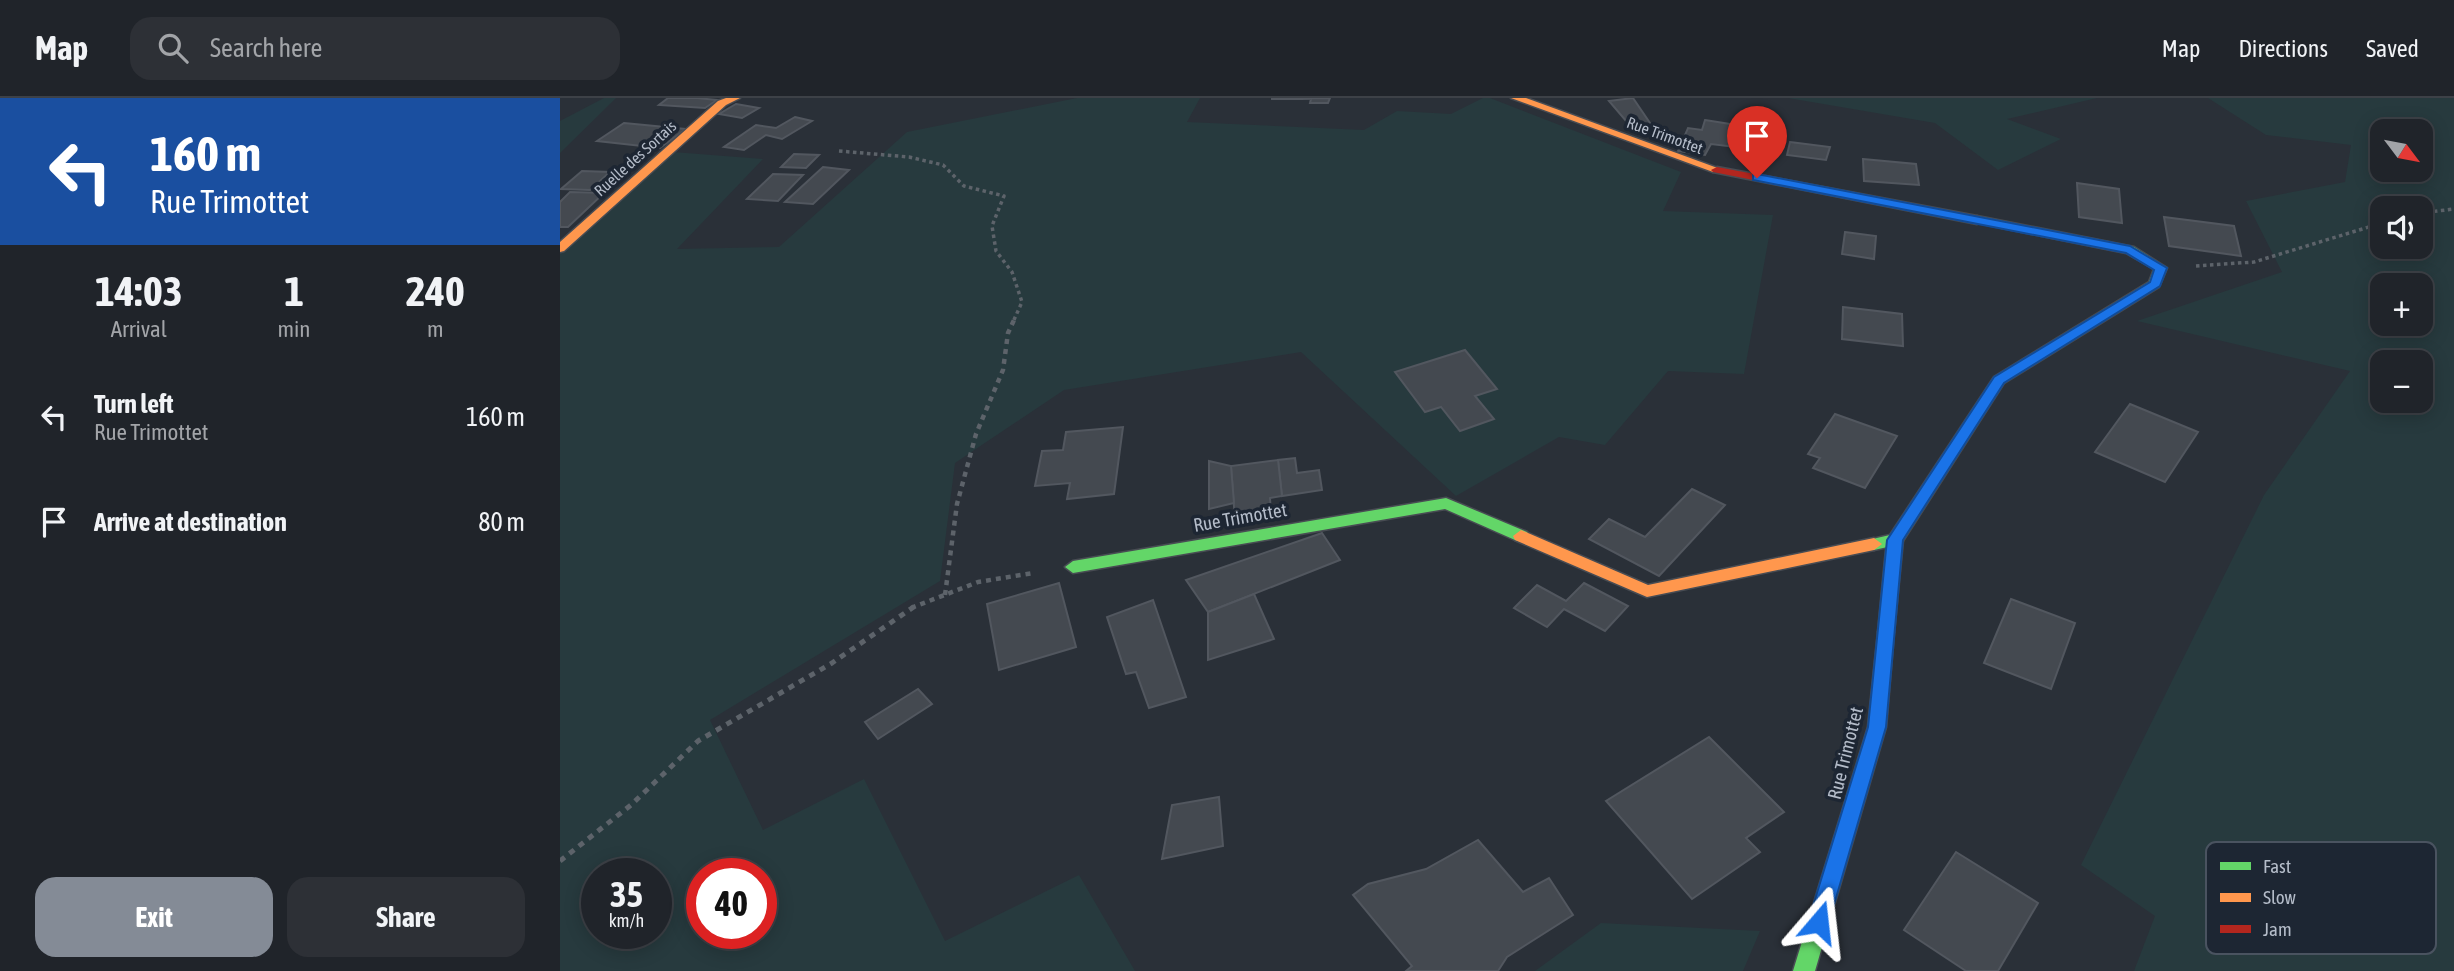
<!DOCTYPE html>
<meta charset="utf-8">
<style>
:root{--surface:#20242a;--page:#2d3036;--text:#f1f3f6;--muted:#a2a4a8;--line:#3d4147;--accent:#848b96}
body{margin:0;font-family:"Asap Condensed",sans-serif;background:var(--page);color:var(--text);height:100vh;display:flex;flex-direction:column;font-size:26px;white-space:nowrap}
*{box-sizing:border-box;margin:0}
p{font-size:23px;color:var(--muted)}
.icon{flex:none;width:38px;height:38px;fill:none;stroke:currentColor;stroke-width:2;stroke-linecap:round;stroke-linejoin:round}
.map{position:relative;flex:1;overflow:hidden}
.side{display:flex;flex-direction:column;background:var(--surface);width:560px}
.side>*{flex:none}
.banner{background:#1a4fa0;color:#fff;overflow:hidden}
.needle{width:46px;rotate:122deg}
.tools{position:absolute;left:1810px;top:21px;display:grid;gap:14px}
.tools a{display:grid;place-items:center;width:63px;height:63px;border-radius:14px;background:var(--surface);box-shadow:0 4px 18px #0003,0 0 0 2px var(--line);font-size:35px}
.speed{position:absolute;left:21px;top:760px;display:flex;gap:14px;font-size:35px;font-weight:700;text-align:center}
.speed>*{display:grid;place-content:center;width:91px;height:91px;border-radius:50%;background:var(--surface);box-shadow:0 4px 18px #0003,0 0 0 2px var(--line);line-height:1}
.speed small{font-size:18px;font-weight:400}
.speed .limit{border:10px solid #d22;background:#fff;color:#111}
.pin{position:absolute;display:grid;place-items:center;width:60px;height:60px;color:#fff;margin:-72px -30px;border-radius:50% 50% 50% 0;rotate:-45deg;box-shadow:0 0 7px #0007}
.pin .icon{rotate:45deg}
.me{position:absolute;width:77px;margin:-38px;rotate:17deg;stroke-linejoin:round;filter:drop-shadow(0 0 5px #0008)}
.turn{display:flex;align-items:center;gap:24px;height:147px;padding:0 35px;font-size:32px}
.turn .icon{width:91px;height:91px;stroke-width:2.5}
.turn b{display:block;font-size:49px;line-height:60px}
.eta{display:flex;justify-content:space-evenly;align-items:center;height:119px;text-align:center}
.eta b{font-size:42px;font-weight:700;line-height:49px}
.button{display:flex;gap:14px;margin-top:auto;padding:14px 35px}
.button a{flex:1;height:80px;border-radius:21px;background:var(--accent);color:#fff;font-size:28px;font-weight:700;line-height:80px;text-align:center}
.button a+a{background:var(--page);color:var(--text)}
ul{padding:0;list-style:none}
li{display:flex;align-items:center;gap:21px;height:105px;padding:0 35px}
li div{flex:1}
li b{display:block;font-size:26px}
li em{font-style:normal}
header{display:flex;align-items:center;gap:42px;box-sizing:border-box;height:98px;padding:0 35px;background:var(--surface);border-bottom:2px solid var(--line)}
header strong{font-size:33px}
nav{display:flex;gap:38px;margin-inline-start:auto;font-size:24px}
.search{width:490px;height:63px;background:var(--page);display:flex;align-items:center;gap:18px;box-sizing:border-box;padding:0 24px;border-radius:21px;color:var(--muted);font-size:26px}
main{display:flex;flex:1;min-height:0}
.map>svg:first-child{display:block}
.green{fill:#273a3e;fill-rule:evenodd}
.building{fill:#444950;stroke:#52575f;stroke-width:2}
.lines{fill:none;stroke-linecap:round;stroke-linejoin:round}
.fast-casing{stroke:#484c53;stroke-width:3}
.slow-casing{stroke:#484c53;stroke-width:3}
.jam-casing{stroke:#484c53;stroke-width:3}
.path-far2{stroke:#5d636a;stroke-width:3.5;stroke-dasharray:3.5 3.5;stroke-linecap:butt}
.path-far1{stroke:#5d636a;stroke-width:4.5;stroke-dasharray:5 5;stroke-linecap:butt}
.path{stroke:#5d636a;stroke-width:5;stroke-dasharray:6 6;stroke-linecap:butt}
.fast{fill:#63d668;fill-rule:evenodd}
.slow{fill:#ff974d;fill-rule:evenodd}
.jam{fill:#b3261e;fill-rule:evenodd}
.route{fill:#1a73e8;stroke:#114b97;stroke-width:2}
.labels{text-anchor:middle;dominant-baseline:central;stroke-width:7;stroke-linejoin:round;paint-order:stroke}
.far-street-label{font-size:16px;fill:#b4bcc9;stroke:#1d2633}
.street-label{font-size:19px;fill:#b4bcc9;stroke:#1d2633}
.key{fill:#1d2633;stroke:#4a5360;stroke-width:2}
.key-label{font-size:19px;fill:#b4bcc9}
</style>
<header>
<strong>Map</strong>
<div class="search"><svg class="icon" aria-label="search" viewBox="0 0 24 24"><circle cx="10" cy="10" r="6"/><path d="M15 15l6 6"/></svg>Search here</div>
<nav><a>Map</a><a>Directions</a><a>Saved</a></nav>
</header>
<main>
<section class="side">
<div class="banner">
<div class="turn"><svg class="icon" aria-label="left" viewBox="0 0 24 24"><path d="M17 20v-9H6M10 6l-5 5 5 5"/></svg><div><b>160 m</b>Rue Trimottet</div></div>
</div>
<div class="eta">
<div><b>14:03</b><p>Arrival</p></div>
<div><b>1</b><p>min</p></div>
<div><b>240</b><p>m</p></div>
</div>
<ul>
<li><svg class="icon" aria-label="left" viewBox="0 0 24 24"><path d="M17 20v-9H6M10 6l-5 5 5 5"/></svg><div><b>Turn left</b><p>Rue Trimottet</p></div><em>160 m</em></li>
<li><svg class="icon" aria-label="arrive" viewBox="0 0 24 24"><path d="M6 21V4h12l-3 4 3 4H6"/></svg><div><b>Arrive at destination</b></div><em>80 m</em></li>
</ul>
<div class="button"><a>Exit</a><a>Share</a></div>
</section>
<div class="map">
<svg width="1894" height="873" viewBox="0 0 1894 873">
<rect width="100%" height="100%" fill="#2a3038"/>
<!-- green -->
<g class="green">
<polygon points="44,0 56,0 0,55 0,23"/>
<path d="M517 0H640L627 24 804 32 837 13 891 16 923 0H930L1121 74 1103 113 1213 117 1184 276 1108 273 1045 347 999 339 896 398 741 254 504 292 395 365 380 483 150 622 203 732 304 681 385 843 519 777 575 873H0V156L113 54 203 61 117 151 219 149 347 34ZM37 775H96V835H37ZM142 775H201V835H142Z"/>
<polygon points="1228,0 1537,0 1447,21 1501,41 1438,72 1375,25"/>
<path d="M1648 0H1894V873H1574L1595 818 1521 767 1704 397 1790 273 1577 223 1722 174 1686 103 1785 84 1791 47 1706 37ZM1822 33H1860V72H1822ZM1822 110H1860V149H1822ZM1822 187H1860V226H1822ZM1822 264H1860V303H1822Z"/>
<polygon points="1041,825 1200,833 1183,873 975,873"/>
</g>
<!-- building -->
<g class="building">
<polygon points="108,0 137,0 157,2 145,10 99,7"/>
<polygon points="770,0 768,5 750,5 751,1 711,1"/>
<polygon points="1073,0 1092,28 1072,30 1049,3"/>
<polygon points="176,6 199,10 182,20 159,16"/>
<polygon points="235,19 252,23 222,41 206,37 184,52 164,49 196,27 216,30"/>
<polygon points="1145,22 1202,31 1199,39 1223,41 1217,54 1151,46 1145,57 1118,53 1128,30 1142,32"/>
<polygon points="64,25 126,31 100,50 37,43"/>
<polygon points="1230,44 1270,49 1266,62 1227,57"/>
<polygon points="234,56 259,57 246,70 221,69"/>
<polygon points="1303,61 1356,66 1359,87 1304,83"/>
<polygon points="263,69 289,72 253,106 225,104"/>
<polygon points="22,73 50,74 30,92 1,91"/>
<polygon points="213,76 243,77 218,103 187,101"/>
<polygon points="1517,85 1559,91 1562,125 1519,119"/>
<polygon points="10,94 44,95 8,129 0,129 0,104"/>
<polygon points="1604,119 1674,128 1681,158 1609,148"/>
<polygon points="1285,134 1316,138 1314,161 1282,156"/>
<polygon points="1283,209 1342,216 1343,248 1282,241"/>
<polygon points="905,252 937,291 915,298 934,321 900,333 881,309 865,314 835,274"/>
<polygon points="1570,306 1638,334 1605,384 1535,354"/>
<polygon points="1275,316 1337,338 1305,390 1253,370 1260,360 1248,356"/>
<polygon points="563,329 554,396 507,401 510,385 475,388 482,353 503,352 506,334"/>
<polygon points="735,360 737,375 759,372 762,392 722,398 718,362"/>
<polygon points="718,362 722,398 710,400 711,416 675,422 671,368"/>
<polygon points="649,363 671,368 674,405 649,411"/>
<polygon points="1132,391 1165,407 1099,478 1029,441 1049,421 1085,439"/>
<polygon points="762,435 780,462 648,514 626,482"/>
<polygon points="499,485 516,549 439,572 427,506"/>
<polygon points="1024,485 1068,508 1045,533 1004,511 987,529 954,510 977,487 1006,503"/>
<polygon points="694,496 714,541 648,562 648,514"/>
<polygon points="1451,501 1515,525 1491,591 1424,565"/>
<polygon points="593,502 626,599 589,610 576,574 566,576 547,519"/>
<polygon points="358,591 372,606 318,641 305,624"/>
<polygon points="1149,639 1224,714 1186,740 1200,754 1132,801 1046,703"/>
<polygon points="659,699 663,748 602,761 612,707"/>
<polygon points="918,742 963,794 989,780 1013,817 947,859 938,873 846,873 852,868 793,797 808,786 866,771"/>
<polygon points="1396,754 1478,805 1438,873 1406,873 1344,832"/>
</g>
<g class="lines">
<!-- fast casing -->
<g class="fast-casing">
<g id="fast">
<polygon points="1417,118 1574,149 1607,170 1599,189 1444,285 1341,446 1314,452 1308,450 1306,446 1308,442 1330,437 1434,279 1589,184 1594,171 1566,155 1413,124 1413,120"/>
<polygon points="886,400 967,434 969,438 961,444 955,442 885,411 513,475 505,469 513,463"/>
<polygon points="1326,528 1332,529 1334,534 1326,629 1255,873 1233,873 1308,629 1318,534 1320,529"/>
</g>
</g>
<!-- slow casing -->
<g class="slow-casing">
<g id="slow">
<polygon points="166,0 180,0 166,7 4,153 0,154 0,144 158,3"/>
<polygon points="951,0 966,0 1163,72 1153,74"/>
<polygon points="961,432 1088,487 1314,440 1322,446 1314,452 1087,499 955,442 953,438"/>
</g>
</g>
<!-- jam casing -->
<g class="jam-casing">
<g id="jam">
<polygon points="1157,69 1417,118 1423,122 1417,126 1153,74 1151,72"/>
<polygon points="1335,436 1343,442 1334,534 1332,539 1320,539 1318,534 1327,442"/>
</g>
</g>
<!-- path-far2 -->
<g class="path-far2">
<polyline points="279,53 349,59 383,67 404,88 444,98 432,128 436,153 452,174 462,204 453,224"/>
<polyline points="1860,115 1894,111"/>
<polyline points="1636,168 1694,164 1822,125"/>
</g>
<!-- path-far1 -->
<g class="path-far1">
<polyline points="385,497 397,406 416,336 443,272 448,235 454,222"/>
<polyline points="351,510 418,484 473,475"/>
</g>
<!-- path -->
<polyline class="path" points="0,763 71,707 138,643 272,565 355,508"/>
<!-- fast -->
<use href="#fast" class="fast"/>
<!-- slow -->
<use href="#slow" class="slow"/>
<!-- jam -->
<use href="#jam" class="jam"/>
</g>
<!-- route -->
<polygon class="route" points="1197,76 1570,148 1607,170 1600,188 1444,285 1343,442 1326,629 1269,824 1266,831 1259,834 1251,831 1248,824 1308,629 1327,442 1434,279 1590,184 1594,172 1566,155 1193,82 1193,77"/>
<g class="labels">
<!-- far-street labels -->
<g class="far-street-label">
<text transform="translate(1105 37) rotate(20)">Rue Trimottet</text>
<text transform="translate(75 60) rotate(-42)">Ruelle des Sortais</text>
</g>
<!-- street labels -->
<g class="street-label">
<text transform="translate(680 419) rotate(-10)">Rue Trimottet</text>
<text transform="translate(1285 655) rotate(-76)">Rue Trimottet</text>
</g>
</g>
<!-- legend -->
<rect x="1646" y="744" width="230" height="112" rx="10" class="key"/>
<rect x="1660" y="764" width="31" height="8" fill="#63d668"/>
<rect x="1660" y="795" width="31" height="9" fill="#ff974d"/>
<rect x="1660" y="827" width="31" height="8" fill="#b3261e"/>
<g class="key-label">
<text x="1703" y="775">Fast</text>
<text x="1703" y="806">Slow</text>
<text x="1703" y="838">Jam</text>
</g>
</svg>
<div class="tools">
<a><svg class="needle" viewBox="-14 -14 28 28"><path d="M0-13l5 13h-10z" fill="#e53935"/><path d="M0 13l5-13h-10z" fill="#a2a4a8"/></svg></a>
<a><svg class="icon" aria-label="sound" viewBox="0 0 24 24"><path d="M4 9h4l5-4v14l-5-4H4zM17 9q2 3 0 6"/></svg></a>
<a>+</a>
<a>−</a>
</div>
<div class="speed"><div>35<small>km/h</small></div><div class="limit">40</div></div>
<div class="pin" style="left:1197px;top:80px;background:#d93025"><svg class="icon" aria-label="arrive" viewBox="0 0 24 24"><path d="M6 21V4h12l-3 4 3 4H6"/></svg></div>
<svg class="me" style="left:1259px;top:824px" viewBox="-20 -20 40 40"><path d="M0-17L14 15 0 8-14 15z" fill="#1a73e8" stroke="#fff" stroke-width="4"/></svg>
</div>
</main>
